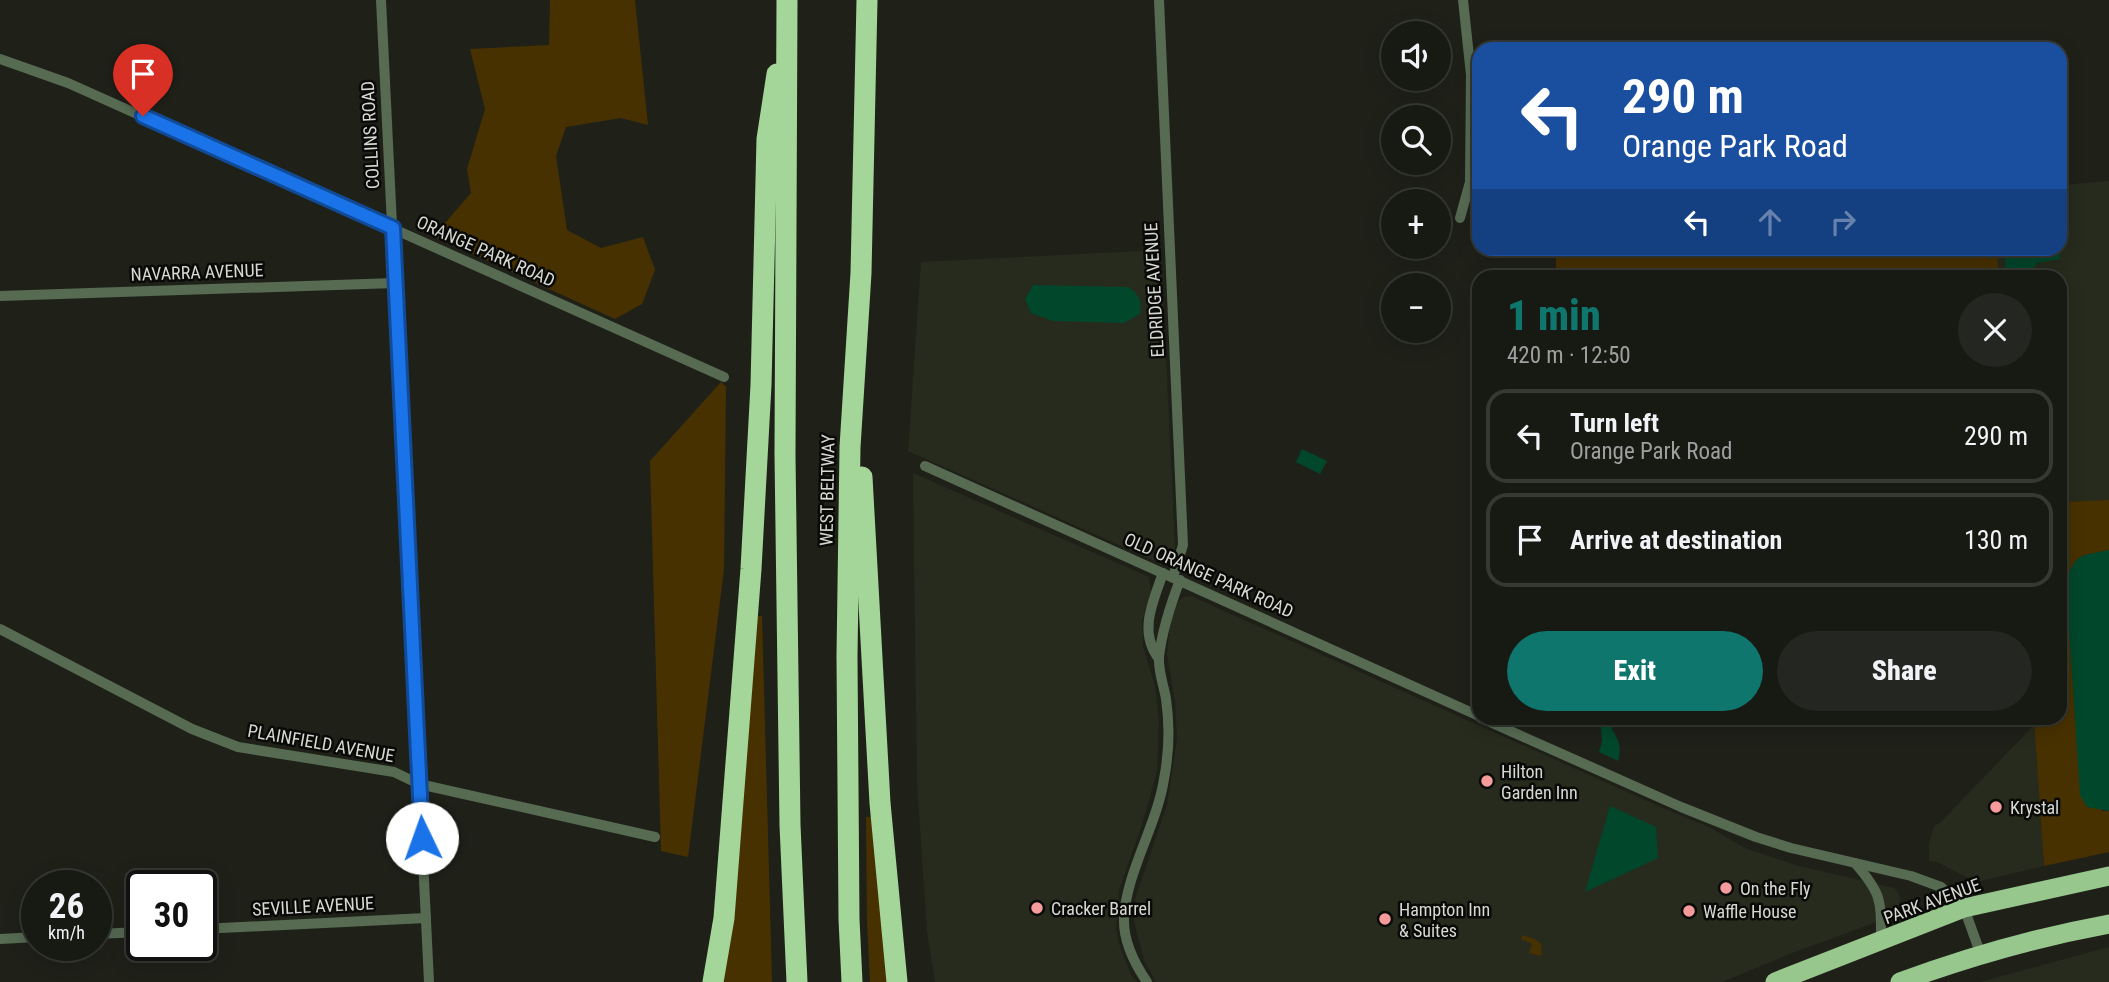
<!DOCTYPE html>
<meta charset="utf-8">
<style>
:root{--surface:#171913;--page:#242621;--text:#f1f3f6;--muted:#9ea0a0;--line:#363833;--accent:#0f766e}
body{margin:0;font-family:"Roboto Condensed",sans-serif;background:var(--page);color:var(--text);height:100vh;display:flex;flex-direction:column;font-size:26px;white-space:nowrap}
*{box-sizing:border-box;margin:0}
p{font-size:23px;color:var(--muted)}
.icon{flex:none;width:38px;height:38px;fill:none;stroke:currentColor;stroke-width:2;stroke-linecap:round;stroke-linejoin:round}
.map{position:relative;flex:1;overflow:hidden}
.details{position:absolute;left:1472px;top:270px;width:595px;height:455px;display:flex;flex-direction:column;background:var(--surface);border-radius:21px;box-shadow:0 4px 18px #0003,0 0 0 2px var(--line)}
.details>*{flex:none}
.banner{position:absolute;left:1472px;top:42px;width:595px;height:214px;border-radius:21px;box-shadow:0 4px 18px #0003,0 0 0 2px var(--line);background:#1a4fa0;color:#fff;overflow:hidden}
.fabs{position:absolute;left:1381px;top:21px;display:grid;gap:14px}
.fabs a{display:grid;place-items:center;width:70px;height:70px;border-radius:50%;background:var(--surface);box-shadow:0 4px 18px #0003,0 0 0 2px var(--line);font-size:35px}
.speed{position:absolute;left:21px;top:870px;display:flex;gap:14px;font-size:35px;font-weight:700;text-align:center}
.speed>*{display:grid;place-content:center;width:91px;height:91px;border-radius:50%;background:var(--surface);box-shadow:0 4px 18px #0003,0 0 0 2px var(--line);line-height:1}
.speed small{font-size:18px;font-weight:400}
.speed .limit{border:4px solid #111;border-radius:10px;background:#fff;color:#111}
.pin{position:absolute;display:grid;place-items:center;width:60px;height:60px;color:#fff;margin:-72px -30px;border-radius:50% 50% 50% 0;rotate:-45deg;box-shadow:0 0 7px #0007}
.pin .icon{rotate:45deg}
.me{position:absolute;width:77px;margin:-38px;rotate:357deg;stroke-linejoin:round;filter:drop-shadow(0 0 5px #0008)}
.turn{display:flex;align-items:center;gap:24px;height:147px;padding:0 35px;font-size:32px}
.turn .icon{width:91px;height:91px;stroke-width:2.5}
.turn b{display:block;font-size:49px;line-height:60px}
.lanes{display:flex;align-items:center;height:66px;padding:0 35px;background:#0003;justify-content:center;gap:35px;direction:ltr}
.lanes .off{opacity:.35}
.round{display:grid;place-items:center;flex:none;width:74px;height:74px;border-radius:37px;background:var(--page)}
.overview{display:flex;align-items:center;justify-content:space-between;height:119px;padding:0 35px}
h1{font-size:42px;font-weight:800;line-height:52px;color:var(--accent)}
.cta{display:flex;gap:14px;margin-top:auto;padding:14px 35px}
.cta a{flex:1;height:80px;border-radius:42px;background:var(--accent);color:#fff;font-size:28px;font-weight:800;line-height:80px;text-align:center}
.cta a+a{background:var(--page);color:var(--text)}
ul{padding:0;list-style:none}
li{display:flex;align-items:center;gap:21px;height:94px;margin:0 14px 10px;padding:0 21px;border:4px solid var(--line);border-radius:21px}
li div{flex:1}
li b{display:block;font-size:26px}
li em{font-style:normal}
.map>svg:first-child{display:block}
.built{fill:#272b1d}
.green{fill:#483100}
.water{fill:#00472c}
.lines{fill:none;stroke-linecap:round;stroke-linejoin:round}
.minor{stroke:#576b53;stroke-width:10}
.trunk{stroke:#98c78e;stroke-width:19}
.motorway{stroke:#a3d698;stroke-width:21}
.route-casing{stroke:#114b97;stroke-width:18}
.route{stroke:#1a73e8;stroke-width:12}
.poi-dot{fill:#f59b9b;stroke:#090a07;stroke-width:2.5}
.labels{text-anchor:middle;dominant-baseline:central;stroke-width:5;stroke-linejoin:round;paint-order:stroke}
.street-label{font-size:18px;fill:#d7d8d3;stroke:#090a07}
.poi-label{font-size:18px;fill:#d7d8d3;stroke:#090a07;text-anchor:start}
</style>
<div class="map">
<svg width="2109" height="982" viewBox="0 0 2109 982">
<rect width="100%" height="100%" fill="#1f2119"/>
<!-- built -->
<g class="built">
<polygon points="2109,181 2109,500 2060,502 2060,276 1999,276 1997,249 2060,248 2060,185"/>
<polygon points="1161,250 1175,548 1168,558 1155,561 908,451 921,262"/>
<polygon points="913,473 1149,577 1151,593 1142,620 1143,646 1155,687 1159,720 1157,771 1142,825 1119,890 1116,926 1118,941 1131,975 1137,982 935,982 927,931 917,782"/>
<polygon points="1191,596 1658,806 1709,827 1745,848 1799,866 1894,888 1900,896 1899,909 1893,916 1792,953 1722,982 1156,982 1144,960 1133,917 1136,896 1167,805 1177,739 1175,702 1167,654 1171,619 1175,605 1183,597"/>
<polygon points="2035,724 2044,866 1980,881 1968,878 1937,862 1929,861 1929,844 1934,826 1940,823"/>
<polygon points="2109,947 2109,982 1980,982"/>
</g>
<!-- green -->
<g class="green">
<polygon points="550,0 635,0 648,125 621,118 566,127 556,156 567,230 601,248 643,237 655,270 642,304 615,319 422,231 446,222 471,193 467,169 485,109 470,49 549,45"/>
<polygon points="1556,249 1997,249 1999,276 1556,276"/>
<polygon points="721,382 726,387 724,569 688,857 661,851 650,461"/>
<polygon points="2109,500 2109,550 2082,556 2102,811 2109,811 2109,852 2044,866 2034,718 2060,718 2060,502"/>
<polygon points="757,616 762,616 772,982 723,982"/>
<polygon points="866,817 876,817 893,982 870,982 867,920"/>
<polygon points="1522,935 1535,939 1541,944 1542,956 1529,953 1532,944 1521,939"/>
</g>
<!-- water -->
<g class="water">
<polygon points="2005,249 2059,249 2060,259 2037,263 2031,271 2031,276 2006,276"/>
<path d="M1033 285 1128 287C1139 294 1142 300 1140 314L1124 323 1053 321 1031 313 1025 299Z"/>
<polygon points="1302,449 1327,461 1320,474 1296,462"/>
<path d="M2109 550V811L2087 807 2080 795 2066 584C2073 553 2081 556 2109 550Z"/>
<path d="M1600 718H1614L1612 730C1619 739 1622 750 1618 761L1599 752 1602 741Z"/>
<polygon points="1610,806 1656,827 1658,858 1585,892"/>
</g>
<g class="lines">
<!-- minor -->
<g class="minor">
<polyline points="381,0 429,982"/>
<polyline points="1159,0 1183,545 1173,577"/>
<polyline points="0,59 68,83 724,377"/>
<polyline points="1460,218 1470,182 1471,75 1463,0"/>
<polyline points="0,296 395,283"/>
<polyline points="925,466 1479,716"/>
<polyline points="0,629 192,729 238,747 394,772 419,784 655,837"/>
<path d="M1159 659C1138 632 1153 602 1163 573"/>
<polyline points="1481,718 1681,807 1756,837 1791,848 1911,876 1941,887 1964,908 1981,955"/>
<path d="M1855 863C1882 894 1881 900 1881 941"/>
<polyline points="201,929 426,918"/>
<polyline points="96,934 142,932"/>
<polyline points="0,939 37,937"/>
<path d="M1147 982C1134 963 1123 941 1124 918 1126 873 1157 825 1164 779 1169 753 1170 726 1166 699 1164 686 1158 671 1159 657 1162 630 1170 606 1180 580"/>
</g>
<!-- trunk -->
<g class="trunk">
<polyline points="1775,982 1964,908 2109,876"/>
<path d="M1900 982C1968 957 2038 937 2109 924"/>
</g>
<!-- motorway -->
<g class="motorway">
<polyline points="787,0 785,455 790,825 797,982"/>
<polyline points="862,477 880,803 897,982"/>
<polyline points="713,982 724,918 751,569 761,385 767,139 777,74"/>
<polyline points="852,982 849,919 847,656 850,447 861,273 867,0"/>
</g>
</g>
<g class="lines">
<!-- route casing -->
<g class="route-casing">
<polyline id="route" points="143,116 393,228 422,838"/>
</g>
<!-- route -->
<use href="#route" class="route"/>
</g>
<!-- markers -->
<g class="poi-dot">
<circle cx="1487" cy="781" r="7"/>
<circle cx="1996" cy="807" r="7"/>
<circle cx="1726" cy="888" r="7"/>
<circle cx="1037" cy="908" r="7"/>
<circle cx="1689" cy="911" r="7"/>
<circle cx="1385" cy="919" r="7"/>
</g>
<g class="labels">
<!-- street labels -->
<g class="street-label">
<text transform="translate(370 135) rotate(-93)">COLLINS ROAD</text>
<text transform="translate(486 251) rotate(24)">ORANGE PARK ROAD</text>
<text transform="translate(197 272) rotate(-2)">NAVARRA AVENUE</text>
<text transform="translate(1154 290) rotate(-93)">ELDRIDGE AVENUE</text>
<text transform="translate(827 490) rotate(-89)">WEST BELTWAY</text>
<text transform="translate(1209 575) rotate(24)">OLD ORANGE PARK ROAD</text>
<text transform="translate(321 743) rotate(10)">PLAINFIELD AVENUE</text>
<text transform="translate(1932 901) rotate(-20)">PARK AVENUE</text>
<text transform="translate(313 906) rotate(-3)">SEVILLE AVENUE</text>
</g>
<!-- poi labels -->
<g class="poi-label">
<text x="1501" y="771">Hilton<tspan x="1501" dy="21">Garden Inn</tspan></text>
<text x="2010" y="807">Krystal</text>
<text x="1740" y="888">On the Fly</text>
<text x="1051" y="908">Cracker Barrel</text>
<text x="1399" y="909">Hampton Inn<tspan x="1399" dy="21">&amp; Suites</tspan></text>
<text x="1703" y="911">Waffle House</text>
</g>
</g>
</svg>
<div class="fabs">
<a><svg class="icon" aria-label="sound" viewBox="0 0 24 24"><path d="M4 9h4l5-4v14l-5-4H4zM17 9q2 3 0 6"/></svg></a>
<a><svg class="icon" aria-label="search" viewBox="0 0 24 24"><circle cx="10" cy="10" r="6"/><path d="M15 15l6 6"/></svg></a>
<a>+</a>
<a>−</a>
</div>
<div class="speed"><div>26<small>km/h</small></div><div class="limit">30</div></div>
<div class="pin" style="left:143px;top:116px;background:#d93025"><svg class="icon" aria-label="arrive" viewBox="0 0 24 24"><path d="M6 21V4h12l-3 4 3 4H6"/></svg></div>
<svg class="me" style="left:422px;top:838px" viewBox="-20 -20 40 40"><circle r="19" fill="#fff"/><path d="M0-13L10 11 0 6-10 11z" fill="#1a73e8"/></svg>
<div class="banner">
<div class="turn"><svg class="icon" aria-label="left" viewBox="0 0 24 24"><path d="M17 20v-9H6M10 6l-5 5 5 5"/></svg><div><b>290 m</b>Orange Park Road</div></div>
<div class="lanes"><svg class="icon" aria-label="left" viewBox="0 0 24 24"><path d="M17 20v-9H6M10 6l-5 5 5 5"/></svg><svg class="icon off" aria-label="ahead" viewBox="0 0 24 24"><path d="M12 20V5M6 11l6-6 6 6"/></svg><svg class="icon off" aria-label="right" viewBox="0 0 24 24"><path d="M7 20v-9h11M14 6l5 5-5 5"/></svg></div>
</div>
<section class="details">
<div class="overview"><div><h1>1 min</h1><p>420 m · 12:50</p></div><a class="round"><svg class="icon" aria-label="close" viewBox="0 0 24 24"><path d="M6 6l12 12M18 6L6 18"/></svg></a></div>
<ul>
<li><svg class="icon" aria-label="left" viewBox="0 0 24 24"><path d="M17 20v-9H6M10 6l-5 5 5 5"/></svg><div><b>Turn left</b><p>Orange Park Road</p></div><em>290 m</em></li>
<li><svg class="icon" aria-label="arrive" viewBox="0 0 24 24"><path d="M6 21V4h12l-3 4 3 4H6"/></svg><div><b>Arrive at destination</b></div><em>130 m</em></li>
</ul>
<div class="cta"><a>Exit</a><a>Share</a></div>
</section>
</div>
